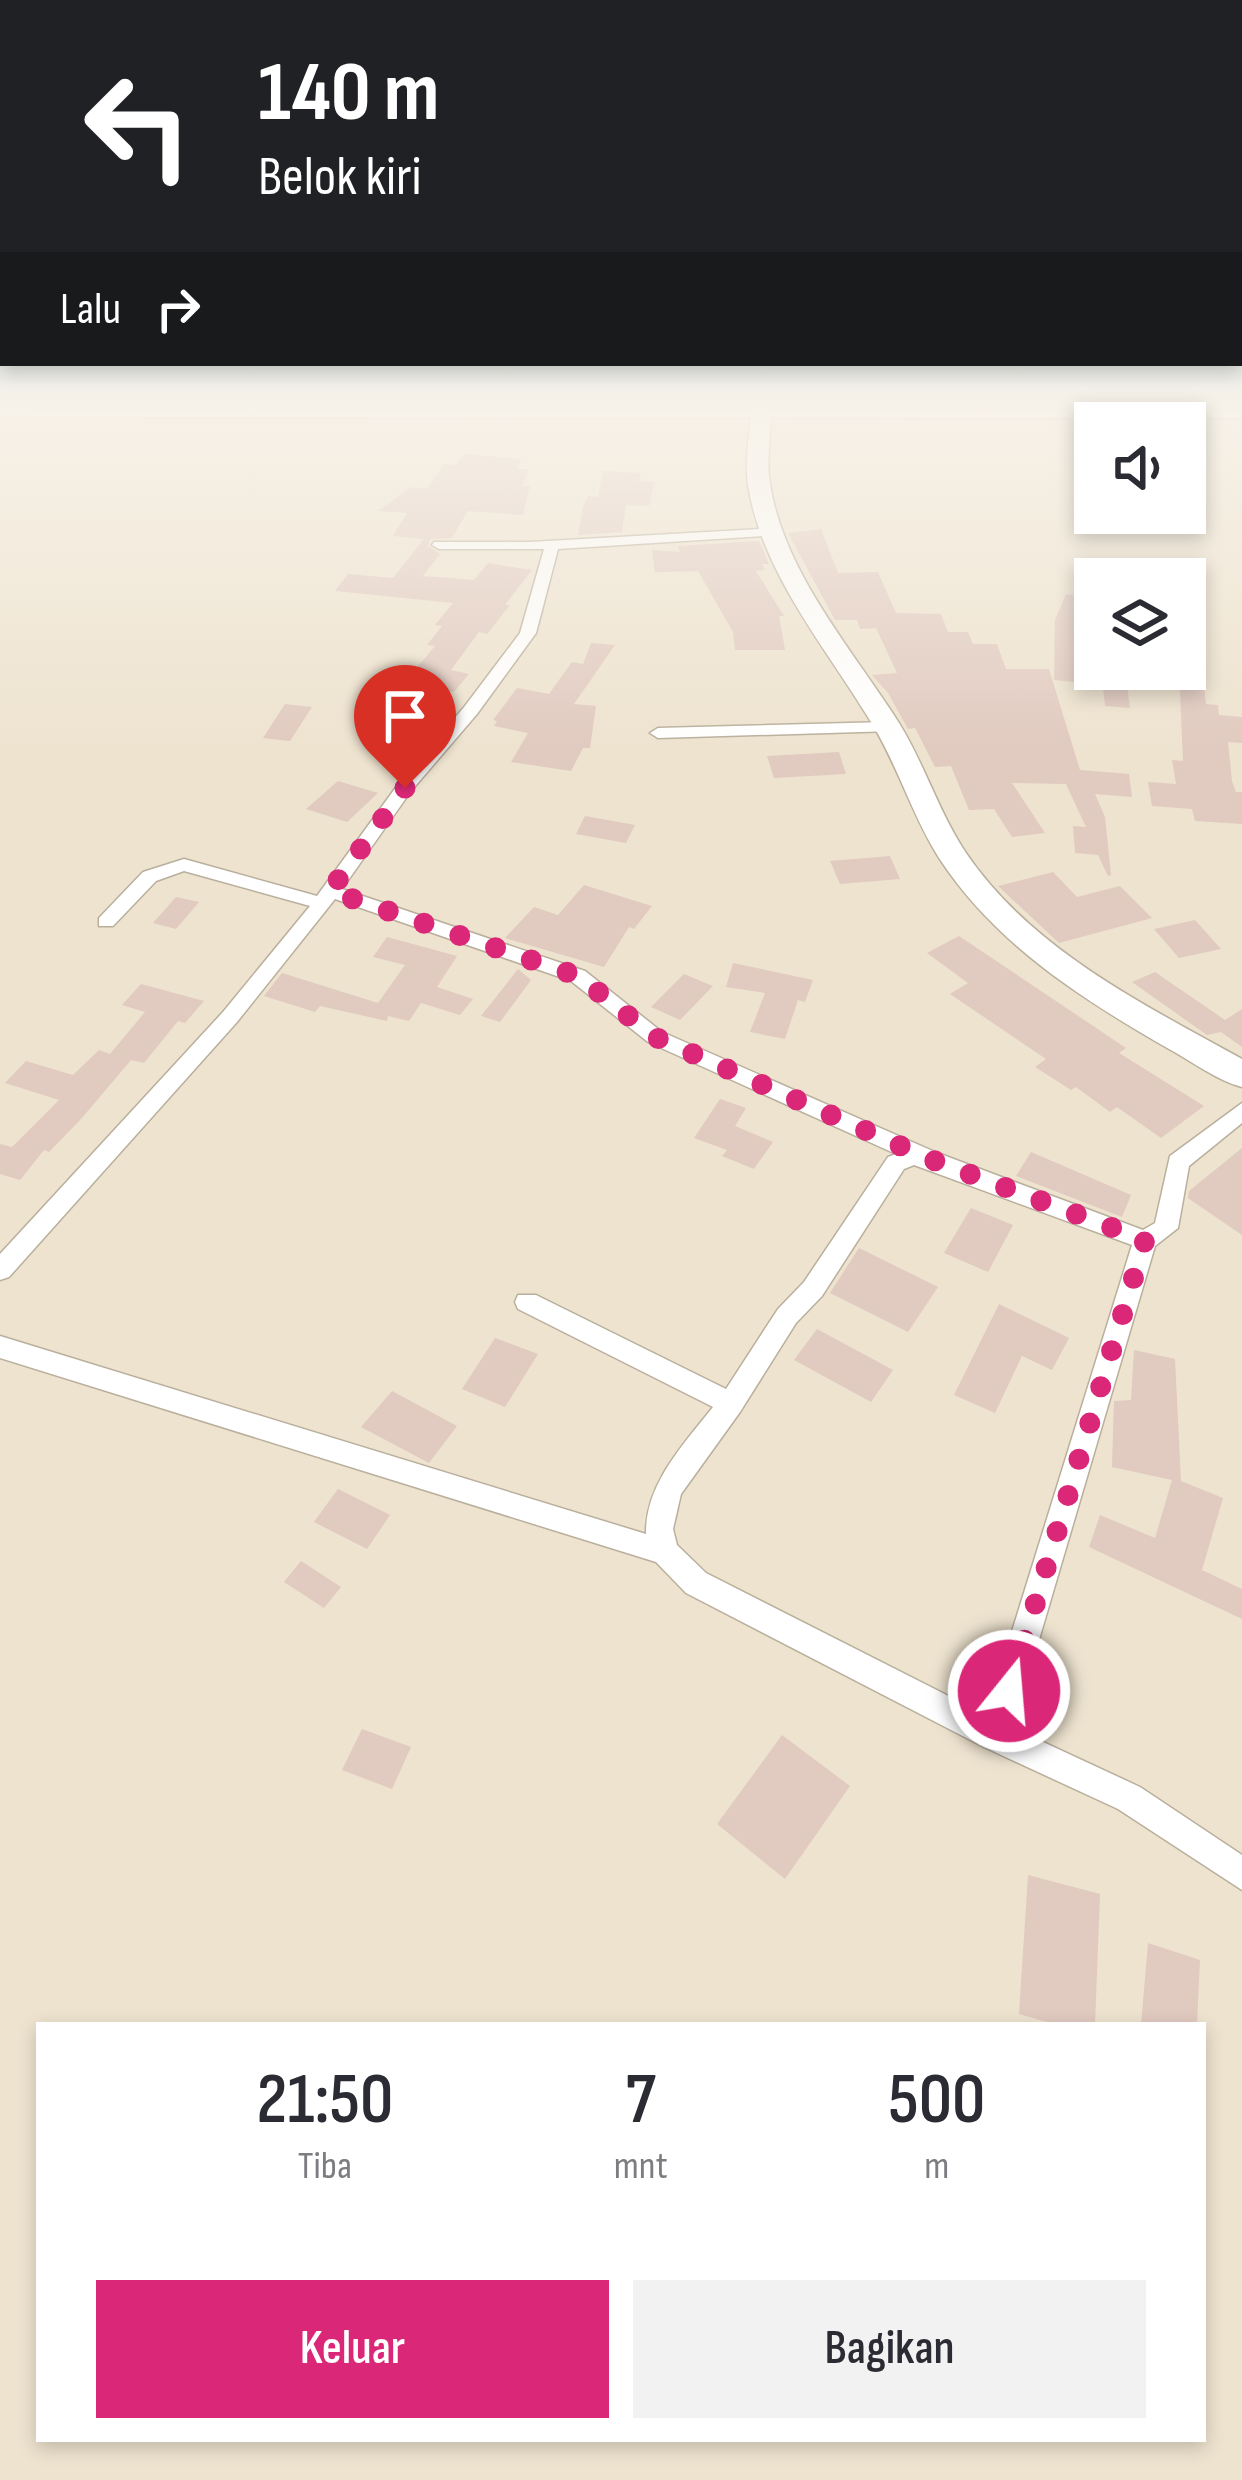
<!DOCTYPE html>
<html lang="id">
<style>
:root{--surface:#fff;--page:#f2f2f3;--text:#2b2b33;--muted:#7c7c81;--accent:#db2777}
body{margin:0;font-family:"Sofia Sans Condensed",sans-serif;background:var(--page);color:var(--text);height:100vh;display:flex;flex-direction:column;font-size:45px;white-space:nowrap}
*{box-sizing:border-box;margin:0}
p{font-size:39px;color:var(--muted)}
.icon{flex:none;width:66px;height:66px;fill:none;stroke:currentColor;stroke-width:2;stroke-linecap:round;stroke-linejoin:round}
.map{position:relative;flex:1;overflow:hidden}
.sheet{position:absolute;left:36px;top:2022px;width:1170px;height:420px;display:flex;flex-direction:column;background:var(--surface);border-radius:0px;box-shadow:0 6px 18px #0003}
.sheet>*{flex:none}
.guide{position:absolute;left:0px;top:0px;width:1242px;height:366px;box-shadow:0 6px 18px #0003;background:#202124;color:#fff;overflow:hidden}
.controls{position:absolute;left:1074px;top:402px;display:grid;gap:24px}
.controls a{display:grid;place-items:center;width:132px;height:132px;border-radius:0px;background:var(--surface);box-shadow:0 6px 18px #0003;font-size:60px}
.pin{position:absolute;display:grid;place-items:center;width:102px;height:102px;color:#fff;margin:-123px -51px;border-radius:50% 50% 50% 0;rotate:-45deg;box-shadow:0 0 12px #0007}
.pin .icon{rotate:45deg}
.me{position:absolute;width:132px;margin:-66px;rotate:17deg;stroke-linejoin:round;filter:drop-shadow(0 0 9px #0008)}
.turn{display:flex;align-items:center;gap:42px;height:252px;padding:0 60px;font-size:54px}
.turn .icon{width:156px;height:156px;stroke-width:2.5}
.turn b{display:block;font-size:84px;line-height:102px}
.then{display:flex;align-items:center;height:114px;padding:0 60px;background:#0003;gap:24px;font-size:45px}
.eta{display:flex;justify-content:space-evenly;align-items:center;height:204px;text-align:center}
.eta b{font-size:72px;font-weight:600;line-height:84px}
.action{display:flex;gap:24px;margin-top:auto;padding:24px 60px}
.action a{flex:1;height:138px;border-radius:0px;background:var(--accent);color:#fff;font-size:48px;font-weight:600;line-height:138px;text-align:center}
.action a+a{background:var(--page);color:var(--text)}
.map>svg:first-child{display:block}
.building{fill:#e1cac0}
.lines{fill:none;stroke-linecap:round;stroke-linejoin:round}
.minor-casing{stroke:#b9af9c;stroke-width:3}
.trunk-casing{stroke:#b9af9c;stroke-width:3}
.minor{fill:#fff;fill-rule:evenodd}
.trunk{fill:#fff;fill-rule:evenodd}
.route{stroke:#db2777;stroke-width:21;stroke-dasharray:0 37.8}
</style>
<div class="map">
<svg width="1242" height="2480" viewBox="0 0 1242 2480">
<rect width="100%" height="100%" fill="#eee3cf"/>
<!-- building -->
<g class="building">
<polygon points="463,454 521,459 517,469 528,469 522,486 530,486 523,515 468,511 452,538 430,539 428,546 440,554 423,576 474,580 488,563 532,570 505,605 510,605 487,634 479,632 451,670 469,674 454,692 404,683 435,646 427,645 442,626 435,625 453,603 335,591 348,574 393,578 424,539 393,536 407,513 377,511 412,487 427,489 444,464 456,465"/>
<polygon points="603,471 641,473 639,481 654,482 649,506 626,505 622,532 578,535 583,506 588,496 598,497"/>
<polygon points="821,529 838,573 878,572 896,613 941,614 948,632 968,632 973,644 997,644 1006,669 1049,669 1080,770 1129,774 1132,797 1095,794 1105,817 1111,875 1108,876 1098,855 1075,853 1073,826 1086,827 1066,784 1012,783 1045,833 1012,837 994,809 969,810 951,766 935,767 915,728 908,729 888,693 872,675 897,673 876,628 860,629 857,620 835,620 788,533"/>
<polygon points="759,541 769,564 762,564 765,570 756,571 784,616 779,616 785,650 735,650 733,632 698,571 655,572 652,550 680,552 678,546"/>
<polygon points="1066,594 1095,600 1095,684 1054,680 1055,620"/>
<polygon points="591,643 615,645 574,704 596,706 590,748 583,748 571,771 511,762 528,733 494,726 497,721 493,720 517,688 549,694 572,662 583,664"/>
<polygon points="1101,669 1125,669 1130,708 1105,706"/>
<polygon points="1179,669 1202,669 1206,704 1218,705 1219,715 1242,717 1242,743 1228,742 1232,781 1236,792 1242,792 1242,824 1195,821 1192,809 1152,806 1148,782 1176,784 1172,760 1183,761"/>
<polygon points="285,704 312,707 290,741 263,738"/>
<polygon points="839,752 846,774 774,778 767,756"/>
<polygon points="338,781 378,793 347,822 306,809"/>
<polygon points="585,816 635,825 626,843 576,834"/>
<polygon points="890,856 900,879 840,884 830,861"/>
<polygon points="1053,872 1077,897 1120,886 1152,918 1059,943 998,886"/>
<polygon points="584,885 652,906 634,929 629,927 604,967 505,938 534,907 558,915"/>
<polygon points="176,897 199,902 176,929 153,923"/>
<polygon points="1195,920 1221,949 1179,958 1154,929"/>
<polygon points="959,936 1126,1048 1119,1053 1204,1106 1161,1138 1117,1107 1110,1112 1076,1087 1071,1090 1035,1067 1046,1059 950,994 968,983 927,953"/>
<polygon points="387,937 457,956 437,987 473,999 460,1015 421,1003 409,1021 388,1016 387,1021 320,1006 315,1012 264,996 282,973 378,1003 405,965 373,957"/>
<polygon points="733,963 813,980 805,1002 798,1000 785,1039 750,1032 765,993 726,987"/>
<polygon points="518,969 531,980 500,1022 481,1016"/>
<polygon points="1155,972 1225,1020 1242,1009 1242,1047 1221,1032 1207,1035 1132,982"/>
<polygon points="684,974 713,986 680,1020 651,1007"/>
<polygon points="141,984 204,1001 185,1023 178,1021 144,1063 131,1060 81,1119 49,1152 44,1150 20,1180 0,1174 0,1144 12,1147 59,1100 5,1083 26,1061 73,1075 99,1050 110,1054 145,1012 122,1005"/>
<polygon points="720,1099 746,1108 735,1126 773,1142 754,1169 722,1156 727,1150 694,1138"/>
<polygon points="1242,1148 1242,1235 1188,1198 1189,1191"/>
<polygon points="1031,1152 1131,1195 1122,1217 1016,1176"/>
<polygon points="971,1208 1013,1225 988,1272 944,1253"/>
<polygon points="859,1248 938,1287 908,1332 830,1293"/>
<polygon points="999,1304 1069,1338 1052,1370 1022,1356 995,1413 954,1395"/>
<polygon points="817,1329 893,1370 871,1402 794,1360"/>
<polygon points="495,1338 538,1354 505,1407 462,1389"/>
<polygon points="1134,1350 1175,1359 1181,1481 1223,1498 1202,1570 1242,1589 1242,1619 1089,1547 1100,1515 1155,1538 1172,1480 1112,1467 1114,1401 1131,1400"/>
<polygon points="392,1391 457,1426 429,1463 361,1427"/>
<polygon points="338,1489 390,1515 367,1549 314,1522"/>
<polygon points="301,1561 341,1587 324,1608 284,1582"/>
<polygon points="362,1729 411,1747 392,1789 342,1770"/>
<polygon points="782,1735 850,1786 785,1879 717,1824"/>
<polygon points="1028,1875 1100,1894 1095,2025 1057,2025 1019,2014"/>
<polygon points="1148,1943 1200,1960 1197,2025 1141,2025"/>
</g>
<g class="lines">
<!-- minor casing -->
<g class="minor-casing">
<g id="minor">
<polygon points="0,409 1242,410 1242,418 0,417"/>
<path d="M775 528 780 529V535L558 549 536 633 477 714 411 791 342 889 585 971 662 1032 935 1152 1143 1230 1155 1223 1170 1156 1242 1103V1123L1189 1166 1178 1228 1155 1246 1013 1728 1140 1787 1242 1855V1890L1118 1809 984 1747 686 1593 656 1562 0 1358V1336L646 1534C645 1484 684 1444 713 1407L518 1309 515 1302 518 1295H536L726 1389 778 1309 804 1282 888 1157 896 1154 648 1042 571 981 335 899 237 1022 9 1277 0 1280V1254L223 1012 310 906 184 871 156 881 113 926H99V918L143 872 184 859 317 896 399 783 465 706 520 633 544 549H439L432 545 434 542H530ZM914 1165 1132 1245 986 1715 706 1573 677 1545 673 1529 681 1494 740 1412 796 1323 822 1296 904 1169Z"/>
<polygon points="888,722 896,727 894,731 658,738 650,733 658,728"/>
</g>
</g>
<!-- trunk casing -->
<g class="trunk-casing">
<path id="trunk" d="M770 402C773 429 765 457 770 484 784 573 852 649 899 723 925 765 939 813 966 853 1032 950 1143 1004 1242 1059V1087C1216 1080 1193 1062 1169 1049 1082 999 996 945 939 858 913 817 899 769 874 727 829 651 762 575 748 485 744 458 751 430 751 403Z"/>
</g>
<!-- minor -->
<use href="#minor" class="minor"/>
<!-- trunk -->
<use href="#trunk" class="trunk"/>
</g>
<!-- sky -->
<linearGradient id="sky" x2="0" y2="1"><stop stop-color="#80c2f1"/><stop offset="0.54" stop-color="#f7f2e9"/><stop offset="1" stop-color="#f7f2e9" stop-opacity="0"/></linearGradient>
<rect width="1242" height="749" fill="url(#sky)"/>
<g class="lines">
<!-- route -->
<polyline class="route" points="405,788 330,891 578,976 655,1037 930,1159 1145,1240 1009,1691"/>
</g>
</svg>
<div class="controls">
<a><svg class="icon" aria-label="sound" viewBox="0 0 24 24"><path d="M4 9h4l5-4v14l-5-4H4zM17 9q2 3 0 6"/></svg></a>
<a><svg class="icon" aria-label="layers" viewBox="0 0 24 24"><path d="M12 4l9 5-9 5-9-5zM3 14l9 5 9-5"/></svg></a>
</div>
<div class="pin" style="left:405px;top:788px;background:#d93025"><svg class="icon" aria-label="arrive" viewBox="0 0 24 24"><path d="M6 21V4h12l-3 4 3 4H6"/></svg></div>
<svg class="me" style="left:1009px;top:1691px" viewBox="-20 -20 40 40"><circle r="17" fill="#db2777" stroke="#fff" stroke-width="3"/><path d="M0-11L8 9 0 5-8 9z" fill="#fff"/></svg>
<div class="guide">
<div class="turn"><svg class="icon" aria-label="left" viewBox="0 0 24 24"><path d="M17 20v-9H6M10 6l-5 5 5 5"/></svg><div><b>140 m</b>Belok kiri</div></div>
<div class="then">Lalu<svg class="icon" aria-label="right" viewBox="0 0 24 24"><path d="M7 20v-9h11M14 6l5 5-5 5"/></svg></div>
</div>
<section class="sheet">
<div class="eta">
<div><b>21:50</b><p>Tiba</p></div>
<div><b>7</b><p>mnt</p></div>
<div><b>500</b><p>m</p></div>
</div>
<div class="action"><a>Keluar</a><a>Bagikan</a></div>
</section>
</div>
